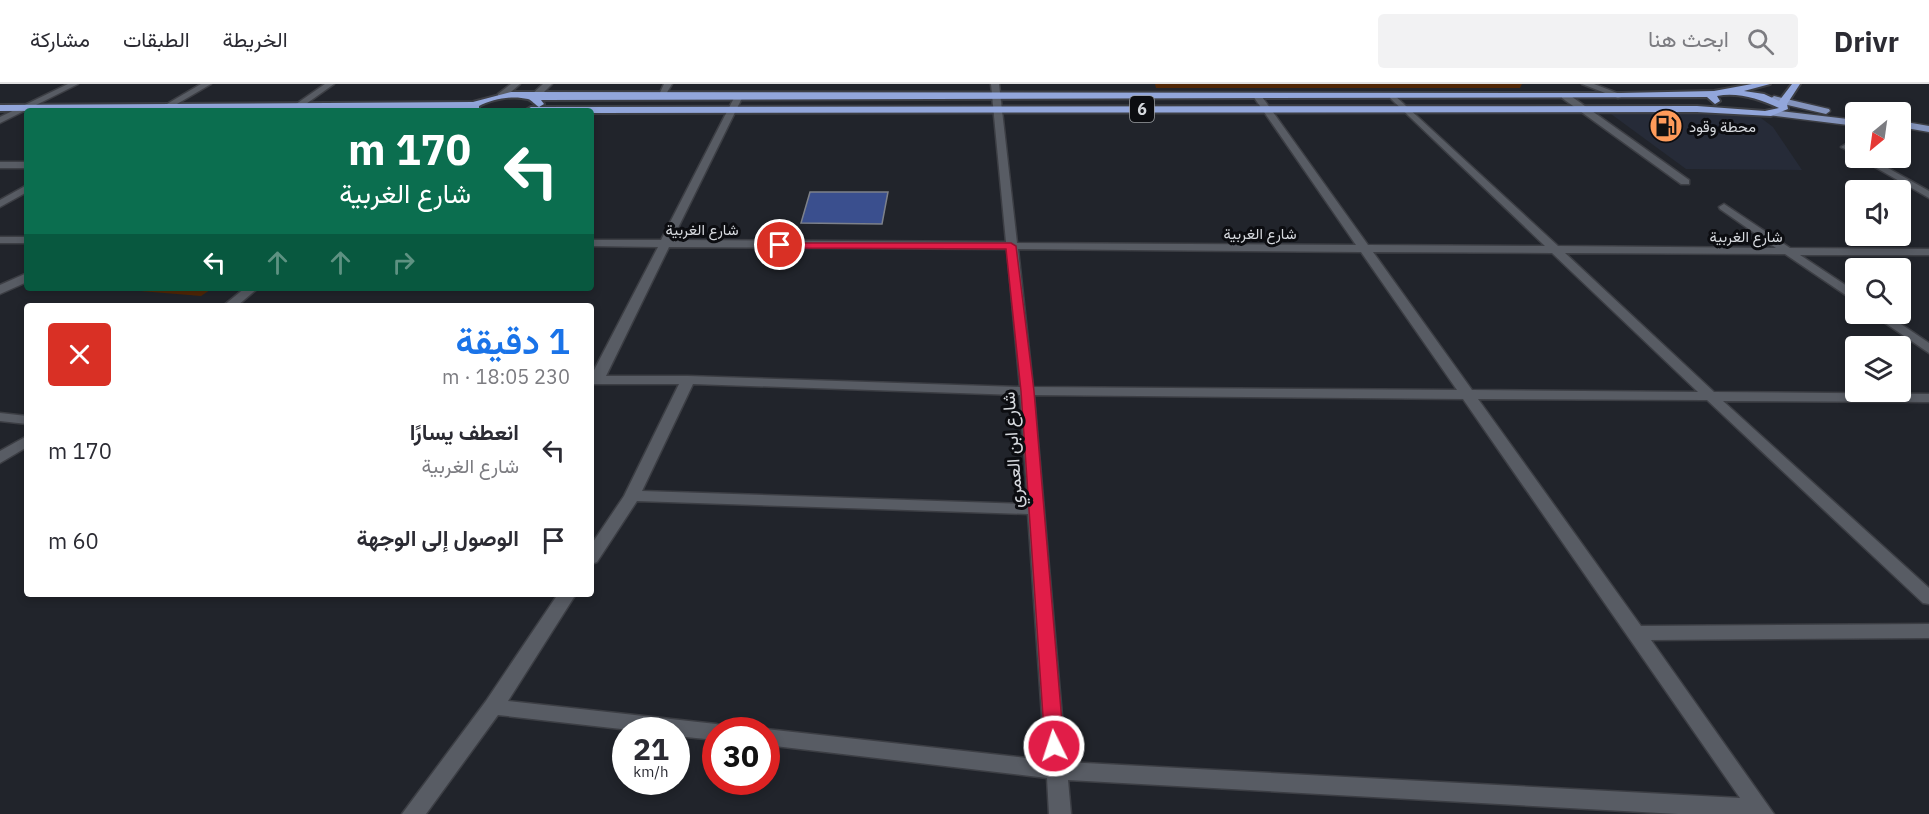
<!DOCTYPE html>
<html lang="ar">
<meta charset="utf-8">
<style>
:root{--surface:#fff;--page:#f2f2f3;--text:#2b2b33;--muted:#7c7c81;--line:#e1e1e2;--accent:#1a73e8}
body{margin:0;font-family:"IBM Plex Sans",Vazirmatn,sans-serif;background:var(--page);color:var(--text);direction:rtl;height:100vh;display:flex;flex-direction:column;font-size:22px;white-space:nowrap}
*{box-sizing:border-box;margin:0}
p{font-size:20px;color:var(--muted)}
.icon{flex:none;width:33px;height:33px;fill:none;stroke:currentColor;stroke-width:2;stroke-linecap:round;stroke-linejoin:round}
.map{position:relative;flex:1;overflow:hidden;direction:ltr}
.panel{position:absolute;left:24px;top:219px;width:570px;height:294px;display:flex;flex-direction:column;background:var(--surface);border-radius:6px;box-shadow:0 3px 9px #0003;direction:rtl}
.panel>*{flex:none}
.guide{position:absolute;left:24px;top:24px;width:570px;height:183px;border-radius:6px;box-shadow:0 3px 9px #0003;direction:rtl;background:#0b6e4f;color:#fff;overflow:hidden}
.needle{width:39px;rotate:209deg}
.fabs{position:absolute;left:1845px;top:18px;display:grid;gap:12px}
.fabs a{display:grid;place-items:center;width:66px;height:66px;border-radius:6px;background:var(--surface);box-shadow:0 3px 9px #0003;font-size:30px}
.speed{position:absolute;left:612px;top:633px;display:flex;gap:12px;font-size:30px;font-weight:700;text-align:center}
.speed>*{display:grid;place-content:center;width:78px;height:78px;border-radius:50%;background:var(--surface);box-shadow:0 3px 9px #0003;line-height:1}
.speed small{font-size:15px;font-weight:400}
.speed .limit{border:9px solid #d22;background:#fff;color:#111}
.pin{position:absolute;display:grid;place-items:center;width:51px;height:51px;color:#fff;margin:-26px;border:3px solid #fff;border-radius:50%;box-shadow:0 2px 6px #0007}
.me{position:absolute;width:66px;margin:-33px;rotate:356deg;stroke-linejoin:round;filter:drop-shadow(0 0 4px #0008)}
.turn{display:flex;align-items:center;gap:21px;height:126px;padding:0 24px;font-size:27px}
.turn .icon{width:78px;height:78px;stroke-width:2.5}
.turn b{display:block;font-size:42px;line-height:51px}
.lanes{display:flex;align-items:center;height:57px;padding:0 24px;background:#0003;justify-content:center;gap:30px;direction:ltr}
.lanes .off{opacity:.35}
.round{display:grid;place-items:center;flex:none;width:63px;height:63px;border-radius:6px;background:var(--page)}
.headline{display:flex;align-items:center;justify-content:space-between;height:102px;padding:0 24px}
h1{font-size:36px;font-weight:600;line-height:45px;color:var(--accent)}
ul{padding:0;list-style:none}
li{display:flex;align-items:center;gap:18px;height:90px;padding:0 24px}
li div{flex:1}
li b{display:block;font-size:22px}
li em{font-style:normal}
header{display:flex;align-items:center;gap:36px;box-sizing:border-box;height:84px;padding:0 30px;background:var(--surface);border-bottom:2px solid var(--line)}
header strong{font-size:28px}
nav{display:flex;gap:33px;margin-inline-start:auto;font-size:21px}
.search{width:420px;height:54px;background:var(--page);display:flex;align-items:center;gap:15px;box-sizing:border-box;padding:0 21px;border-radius:6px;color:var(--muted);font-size:22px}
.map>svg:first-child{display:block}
.built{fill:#262b38}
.green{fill:#522706}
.building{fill:#3a4f8e;stroke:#7d818a;stroke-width:1.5}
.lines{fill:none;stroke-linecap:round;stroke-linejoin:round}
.service-casing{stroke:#3c3e44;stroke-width:3}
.minor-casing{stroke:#3c3e44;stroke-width:3}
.tertiary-casing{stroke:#3c3e44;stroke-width:3}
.primary-casing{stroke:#3c3e44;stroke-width:3}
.trunk-casing{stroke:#3c3e44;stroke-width:4}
.service{fill:#585c64;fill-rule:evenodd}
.minor{fill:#585c64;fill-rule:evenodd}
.tertiary{fill:#585c64;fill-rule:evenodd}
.primary{fill:#8494bd;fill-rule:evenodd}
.trunk{fill:#92a6db;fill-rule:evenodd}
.route{fill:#e11d48;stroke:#92132f;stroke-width:1.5}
.labels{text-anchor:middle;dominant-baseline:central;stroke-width:6;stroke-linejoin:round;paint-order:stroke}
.far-poi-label{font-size:15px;fill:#d6d9de;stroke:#0c0d11;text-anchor:start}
.far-street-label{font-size:15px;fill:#d6d9de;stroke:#0c0d11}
.shield{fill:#0c0d11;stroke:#999ca0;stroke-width:1.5}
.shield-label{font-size:16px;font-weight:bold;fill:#d6d9de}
.street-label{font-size:18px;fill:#d6d9de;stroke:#0c0d11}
</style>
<header>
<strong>Drivr</strong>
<div class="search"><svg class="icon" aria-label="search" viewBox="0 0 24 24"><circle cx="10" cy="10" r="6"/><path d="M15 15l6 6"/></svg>ابحث هنا</div>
<nav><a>الخريطة</a><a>الطبقات</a><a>مشاركة</a></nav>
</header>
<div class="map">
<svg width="1929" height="730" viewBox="0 0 1929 730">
<rect width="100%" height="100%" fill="#21242b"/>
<!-- built -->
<polygon class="built" points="1611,30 1728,30 1761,34 1773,43 1802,86 1686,85"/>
<!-- green -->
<g class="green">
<polygon points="1155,0 1522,0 1520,4 1156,4"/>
<polygon points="103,204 213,204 201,212"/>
</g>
<!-- building -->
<polygon class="building" points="810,108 888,108 882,140 801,139"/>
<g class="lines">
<!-- service casing -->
<g class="service-casing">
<polygon id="service" points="664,0 672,0 663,15 657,15"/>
</g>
<!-- minor casing -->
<g class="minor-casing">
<g id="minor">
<polygon points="68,0 78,0 0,39 0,33"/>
<polygon points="201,0 211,0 165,27 155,27"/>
<polygon points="325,0 334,0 296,27 286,27"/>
<path d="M991 0H999L1017 159 1356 161 1253 12 1257 10H1260L1368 161 1545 162 1390 14V10H1393L1558 162 1776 164 1720 125 1719 123 1724 120 1790 164 1929 165V171H1800L1856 208V218L1785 170 1565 169 1714 308 1929 310V318L1723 317 1929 504V520L1923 519 1707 316 1478 315 1641 542 1929 540V554L1651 556 1774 730H1678L1068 696 1071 730H1049L1047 694 766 661V646H760L766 645 1045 676 1028 430 637 417 597 478 591 480V461L624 412 679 300H591V292L658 163 591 162V156H661L735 12 739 10 743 12 672 156 1006 158ZM669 163 1007 165 1020 303 688 292H606ZM1018 165 1361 168 1457 306 1033 303ZM1373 168 1552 169 1698 308 1472 306ZM693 300 1020 311 1028 420 642 407ZM1034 311 1463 315 1740 714 1066 678Z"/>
<polygon points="1582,0 1594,0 1625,12 1618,14"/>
<polygon points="1562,10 1568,10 1689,96 1689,100 1681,100 1562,14"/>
<polygon points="1846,60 1856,64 1856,71 1841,63"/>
<polygon points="1859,74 1870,74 1929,107 1929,114"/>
<rect x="0" y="78" width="27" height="6"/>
<polygon points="27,101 27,108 0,123 0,116"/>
<rect x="0" y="153" width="27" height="6"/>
<polygon points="27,189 27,198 0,210 0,201"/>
<polygon points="245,204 258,204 237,222 223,222"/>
<polygon points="1872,230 1886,230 1929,259 1929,269"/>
<polygon points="0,329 27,332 27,340 0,337"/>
<polygon points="27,352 27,363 0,379 0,367"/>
<polygon points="558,510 576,510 508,617 716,640 723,642 725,646 716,646 716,656 676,652 676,646 630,646 498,631 426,730 402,730 486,617"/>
</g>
</g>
<!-- tertiary casing -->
<g class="tertiary-casing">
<g id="tertiary">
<polygon points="511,0 520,0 504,14 498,14 498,10"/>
<polygon points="543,0 552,0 537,15 531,15 531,11"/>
</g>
</g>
<!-- primary casing -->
<g class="primary-casing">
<g id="primary">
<polygon points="1774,12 1829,25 1830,27 1826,30 1771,17 1770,15"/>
<polygon points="1771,26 1856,36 1856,42 1768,31 1768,27"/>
<polygon points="1900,37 1929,42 1929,48 1900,43"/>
</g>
</g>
<!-- trunk casing -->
<g class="trunk-casing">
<path id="trunk" d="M1752 0H1770L1744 7 1764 10 1779 17 1792 0H1800L1787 20 1788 25 1771 32 1697 28 591 29 526 26 531 23 1697 22 1765 27 1779 24C1759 15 1738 8 1717 12L1720 17 1715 20 1707 13 541 16 544 20 539 23C535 21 532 16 528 15 512 11 493 15 479 22V27H469L470 24 0 27V21L473 18 511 8 1621 9 1714 7Z"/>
</g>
<!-- service -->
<use href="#service" class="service"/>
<!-- minor -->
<use href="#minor" class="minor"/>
<!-- tertiary -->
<use href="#tertiary" class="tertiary"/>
<!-- primary -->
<use href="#primary" class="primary"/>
<!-- trunk -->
<use href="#trunk" class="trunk"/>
</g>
<!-- route -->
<polygon class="route" points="777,159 1011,159 1016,162 1034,307 1064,662 1061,668 1054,670 1048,668 1045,662 1021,307 1006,165 780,164 775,161"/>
<!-- icons -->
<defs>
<g id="fuel-disc" transform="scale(1.725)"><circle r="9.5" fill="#ff9b5a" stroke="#0c0d11"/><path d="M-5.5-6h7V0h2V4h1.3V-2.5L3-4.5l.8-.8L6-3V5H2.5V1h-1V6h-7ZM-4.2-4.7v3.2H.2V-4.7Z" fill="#111"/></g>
</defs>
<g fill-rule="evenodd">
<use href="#fuel-disc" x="1666" y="42"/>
</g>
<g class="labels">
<!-- far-poi labels -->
<g class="far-poi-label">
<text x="1689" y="42">محطة وقود</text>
</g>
<!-- far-street labels -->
<g class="far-street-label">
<text x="702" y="145">شارع الغربية</text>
<text x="1260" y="149">شارع الغربية</text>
<text x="1746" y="152">شارع الغربية</text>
</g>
<!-- shield labels -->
<rect class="shield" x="1130" y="12" width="24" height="26" rx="4.5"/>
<g class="shield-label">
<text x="1142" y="25">6</text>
</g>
<!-- street labels -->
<g class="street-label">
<text transform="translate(1012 366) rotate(-94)">شارع ابن العمري</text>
</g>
</g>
</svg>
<div class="fabs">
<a><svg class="needle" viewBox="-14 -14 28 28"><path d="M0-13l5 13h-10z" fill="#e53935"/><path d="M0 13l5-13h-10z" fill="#7c7c81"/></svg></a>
<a><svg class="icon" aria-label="sound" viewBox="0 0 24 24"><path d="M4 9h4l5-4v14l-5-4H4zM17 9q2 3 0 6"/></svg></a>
<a><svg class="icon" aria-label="search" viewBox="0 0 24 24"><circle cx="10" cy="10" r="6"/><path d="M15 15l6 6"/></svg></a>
<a><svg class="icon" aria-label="layers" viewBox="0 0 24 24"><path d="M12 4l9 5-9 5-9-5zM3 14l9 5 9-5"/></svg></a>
</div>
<div class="speed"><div>21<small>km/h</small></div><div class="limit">30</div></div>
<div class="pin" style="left:780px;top:161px;background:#d93025"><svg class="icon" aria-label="arrive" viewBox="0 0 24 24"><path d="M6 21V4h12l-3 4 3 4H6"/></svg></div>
<svg class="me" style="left:1054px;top:662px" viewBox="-20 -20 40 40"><circle r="17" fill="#e11d48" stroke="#fff" stroke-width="3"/><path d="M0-11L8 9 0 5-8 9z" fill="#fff"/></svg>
<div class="guide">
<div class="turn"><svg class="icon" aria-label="left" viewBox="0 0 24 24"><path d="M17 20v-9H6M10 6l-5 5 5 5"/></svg><div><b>170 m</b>شارع الغربية</div></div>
<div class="lanes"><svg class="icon" aria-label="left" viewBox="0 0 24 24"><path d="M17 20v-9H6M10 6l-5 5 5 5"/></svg><svg class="icon off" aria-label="ahead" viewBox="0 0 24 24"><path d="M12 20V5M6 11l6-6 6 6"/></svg><svg class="icon off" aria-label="ahead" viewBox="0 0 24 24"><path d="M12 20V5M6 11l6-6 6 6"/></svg><svg class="icon off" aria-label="right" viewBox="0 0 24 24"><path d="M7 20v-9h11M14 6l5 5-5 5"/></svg></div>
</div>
<section class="panel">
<div class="headline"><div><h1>1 دقيقة</h1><p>230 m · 18:05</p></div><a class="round" style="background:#d93025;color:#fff"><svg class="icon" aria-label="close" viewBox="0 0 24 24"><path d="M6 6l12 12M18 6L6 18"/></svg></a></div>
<ul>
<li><svg class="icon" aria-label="left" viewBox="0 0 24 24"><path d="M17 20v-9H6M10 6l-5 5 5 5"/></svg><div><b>انعطف يسارًا</b><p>شارع الغربية</p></div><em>170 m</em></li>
<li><svg class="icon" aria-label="arrive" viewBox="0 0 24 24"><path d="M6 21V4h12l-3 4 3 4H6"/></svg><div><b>الوصول إلى الوجهة</b></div><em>60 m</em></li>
</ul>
</section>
</div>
